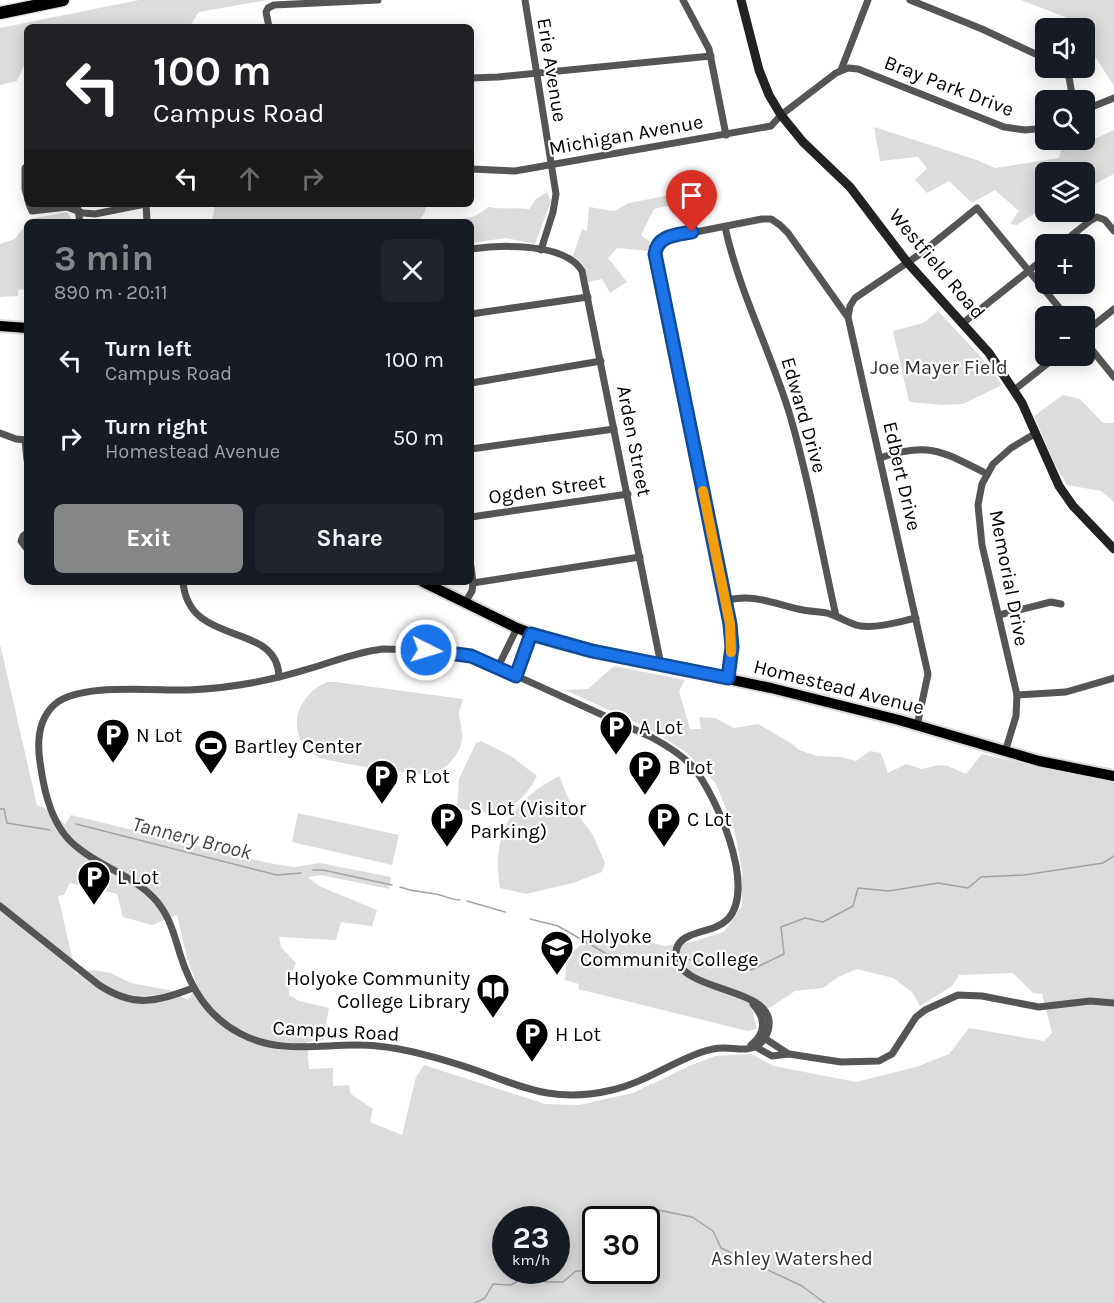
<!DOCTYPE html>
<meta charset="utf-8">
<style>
:root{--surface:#171b24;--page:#20242c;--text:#f1f3f6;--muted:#9ea1a6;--accent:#858687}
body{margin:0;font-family:Karla,sans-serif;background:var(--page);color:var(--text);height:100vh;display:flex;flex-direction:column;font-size:22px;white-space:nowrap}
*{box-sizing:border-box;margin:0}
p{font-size:20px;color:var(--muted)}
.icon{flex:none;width:33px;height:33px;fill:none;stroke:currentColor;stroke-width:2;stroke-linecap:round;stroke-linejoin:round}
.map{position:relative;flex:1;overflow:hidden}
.sheet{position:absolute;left:24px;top:219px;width:450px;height:366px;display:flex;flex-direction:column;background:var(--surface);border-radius:9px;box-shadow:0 3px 15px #0003}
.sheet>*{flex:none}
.banner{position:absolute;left:24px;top:24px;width:450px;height:183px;border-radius:9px;box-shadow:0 3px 15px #0003;background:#202124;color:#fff;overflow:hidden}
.tools{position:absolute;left:1035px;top:18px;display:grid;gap:12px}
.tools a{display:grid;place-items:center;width:60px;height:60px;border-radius:9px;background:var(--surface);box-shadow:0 3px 15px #0003;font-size:30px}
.speed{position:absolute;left:492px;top:1206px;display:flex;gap:12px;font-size:30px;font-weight:700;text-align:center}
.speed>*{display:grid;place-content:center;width:78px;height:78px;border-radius:50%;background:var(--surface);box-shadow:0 3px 15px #0003;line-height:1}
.speed small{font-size:15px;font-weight:400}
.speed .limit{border:3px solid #111;border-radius:9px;background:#fff;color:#111}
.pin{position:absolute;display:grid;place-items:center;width:51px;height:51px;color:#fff;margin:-62px -26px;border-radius:50% 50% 50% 0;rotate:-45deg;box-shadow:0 0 6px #0007}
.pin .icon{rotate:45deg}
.me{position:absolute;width:66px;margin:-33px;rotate:95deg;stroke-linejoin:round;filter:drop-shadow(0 0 4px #0008)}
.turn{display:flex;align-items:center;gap:21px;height:126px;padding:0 30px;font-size:27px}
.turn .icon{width:78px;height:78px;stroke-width:2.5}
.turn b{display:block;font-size:42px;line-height:51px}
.lanes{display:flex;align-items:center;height:57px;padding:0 30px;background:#0003;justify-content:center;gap:30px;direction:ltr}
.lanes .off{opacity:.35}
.round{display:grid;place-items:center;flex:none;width:63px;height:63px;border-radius:9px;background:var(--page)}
.headline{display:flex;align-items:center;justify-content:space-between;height:102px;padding:0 30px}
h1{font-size:36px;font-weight:700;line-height:45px;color:var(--accent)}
.button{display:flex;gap:12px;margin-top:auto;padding:12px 30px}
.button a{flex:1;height:69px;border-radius:9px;background:var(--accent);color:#fff;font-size:24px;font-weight:700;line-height:69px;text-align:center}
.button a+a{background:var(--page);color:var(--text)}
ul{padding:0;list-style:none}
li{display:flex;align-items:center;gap:18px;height:78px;padding:0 30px}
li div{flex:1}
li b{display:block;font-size:22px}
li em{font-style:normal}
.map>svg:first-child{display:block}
.green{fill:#dcdcdc;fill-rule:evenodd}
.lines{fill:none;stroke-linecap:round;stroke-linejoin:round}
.stream{stroke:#a3a3a3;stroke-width:1.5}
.primary-casing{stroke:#dbdbdb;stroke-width:14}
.highway-casing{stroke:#dbdbdb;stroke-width:15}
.street{stroke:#555;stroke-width:7}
.secondary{stroke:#222;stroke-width:9}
.primary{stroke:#000;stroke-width:10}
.highway{stroke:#000;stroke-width:12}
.route-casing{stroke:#114b97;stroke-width:15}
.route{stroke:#1a73e8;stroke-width:10}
.slow{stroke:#f59e0b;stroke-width:10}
.labels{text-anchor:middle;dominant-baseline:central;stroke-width:4.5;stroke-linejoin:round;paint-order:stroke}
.street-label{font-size:20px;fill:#000;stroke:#fff}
.park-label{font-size:20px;fill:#333;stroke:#fff}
.poi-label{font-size:20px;fill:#000;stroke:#fff;text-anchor:start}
.water-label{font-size:21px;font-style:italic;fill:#444;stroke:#fff}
</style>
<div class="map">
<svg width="1114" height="1303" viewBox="0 0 1114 1303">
<rect width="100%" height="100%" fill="#fff"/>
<!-- green -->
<g class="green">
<polygon points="139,0 268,0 199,12 189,27 27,27 27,59 17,81 0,85 0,28"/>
<polygon points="1021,0 1114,0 1114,86 1085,41 1084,28 1076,28 1070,19"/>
<polygon points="874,127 977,160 995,168 1059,158 1063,141 1081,145 1114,130 1114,174 1085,189 1084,172 1046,172 1045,206 1017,225 1010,224 1019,211 995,190 972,203 949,181 927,193 915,180 927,168 918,157 880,161"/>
<path d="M547 192 551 201 535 244 506 238 471 243V222H451L475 216 489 207C504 210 515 207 529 209L536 199Z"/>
<polygon points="675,194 676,204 654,209 641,235 650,242 648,251 617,248 608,258 627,282 610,293 602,279 588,282 583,265 573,256 582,229 587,231 589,207 614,211 629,203"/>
<polygon points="215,204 426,204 425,212 419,221 412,222 368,222 360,219 342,222 212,222"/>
<polygon points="67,212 73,222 28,222 30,219"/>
<polygon points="27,223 27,289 18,290 18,296 0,297 0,244 15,239"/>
<polygon points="938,311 979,355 1002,385 963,404 942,405 909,402 893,331 923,323"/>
<polygon points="1063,395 1080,399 1103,423 1114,423 1114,502 1101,491 1067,485 1055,465 1034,416"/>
<path d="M0 644 37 805 44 808 65 824 71 815 268 863 294 867 320 863 391 877 389 889 321 875 308 877 319 886 377 910 372 926 341 922 336 940 279 937 281 947 296 963 290 978 289 995 299 1001 329 1008 323 1040 307 1042 309 1069 333 1068V1086L349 1085 351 1094 373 1109 370 1122 402 1135 416 1077 424 1065 545 1104 579 1105 633 1093 689 1066 715 1056 751 1054 774 1066 856 1082 916 1067 949 1054 969 1028 1044 1041 1052 1033 1042 994 1033 993 1013 973 959 975 952 986 920 1006 912 992 893 978 857 969 838 977 823 988 795 991 771 1007 753 1014 757 1029 747 1031 578 989 579 984 565 980 567 954 578 948 594 930 618 934 664 946 688 943 724 932 742 906V870L734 829 716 784 686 752 652 730 565 690 588 689 614 666 685 680 679 691 690 729H701L699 717 715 718 734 728 758 724 792 744 799 750 817 756 841 757 856 761 870 751 881 753 888 773 906 764 922 769 938 765 948 766 966 774 982 754 1114 783V1303H0ZM70 883 117 894 123 917 152 925 177 915 187 958 197 985 188 1000 169 990 131 983 111 973 93 970 76 974 58 896 64 895ZM506 1220H556V1270H506ZM596 1220H646V1270H596Z"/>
<path d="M327 682H336L463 699C462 704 458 712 459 717 463 733 465 745 453 759 447 768 436 773 426 774 413 775 328 762 318 757 283 738 295 695 327 682Z"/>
<path d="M481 741 511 756 537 776C520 810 492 820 457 807L459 779 476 743Z"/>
<path d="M559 776 572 807 593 835 605 863 602 872 573 883 526 894 500 888C491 833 511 802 559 776Z"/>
<polygon points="298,813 399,835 392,865 292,842"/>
</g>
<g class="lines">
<!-- stream -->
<g class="stream">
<polyline points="0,809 4,809 7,823 50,830"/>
<polyline points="76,824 277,875 301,873"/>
<polyline points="313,870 323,870 392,885"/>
<path d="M400 887C416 893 420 891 435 894 444 895 450 900 460 900"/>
<polyline points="467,901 505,912"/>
<polyline points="530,919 558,926 612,957 667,960"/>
<polyline points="686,959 751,970 784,954 781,927 805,918 823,922 853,906 858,888 889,891 938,883 968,888 981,877 1024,875 1103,863 1114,856"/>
<polyline points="613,1220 614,1215 658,1210 692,1217 713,1231 721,1248 802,1286 825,1303"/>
<polyline points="475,1303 485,1298 493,1284 511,1285 527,1276 546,1282 563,1282 576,1271 595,1271 596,1268"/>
</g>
<!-- primary casing -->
<g class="primary-casing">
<g id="primary">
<polyline points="0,326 27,328"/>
<polyline points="423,582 517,628 557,643 771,688 899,720 1039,761 1114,776"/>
</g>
</g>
<!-- highway casing -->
<g class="highway-casing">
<polyline id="highway" points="0,13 63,0"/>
</g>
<!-- street -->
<g class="street">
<polyline points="525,0 556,194 553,212 541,250"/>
<polyline points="683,0 709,49 726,135"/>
<polyline points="910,0 982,29 1046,59"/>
<polyline points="269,27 266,12 268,8 274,5 378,0"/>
<polyline points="1060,68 1069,77 1073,100"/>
<polyline points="841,70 868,0"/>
<polyline points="471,78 498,77 711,56"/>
<polyline points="1084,110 1114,98"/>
<polyline points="27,166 25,168 25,189 27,196"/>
<polyline points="471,169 515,171 771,126 781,115 836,73 848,68 858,69 1004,127 1025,130 1046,128"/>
<polyline points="29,204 32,211 67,207 83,213 95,214 145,204"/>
<polyline points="77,204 80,222"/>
<polyline points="146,204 147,222"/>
<path d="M725 227C739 291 770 350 789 412 809 479 821 549 836 616"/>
<polyline points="1061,244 1091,220 1097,217 1105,220 1114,231"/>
<path d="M471 249C499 245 565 242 582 271L661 665"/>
<polyline points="471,314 588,297"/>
<polyline points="963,323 1046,257"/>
<polyline points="1084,333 1114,309"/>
<polyline points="1084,340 1114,377"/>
<polyline points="471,383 601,361"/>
<polyline points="1014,390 1057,356"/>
<polyline points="0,433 16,439 27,440"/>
<polyline points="25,440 27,460"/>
<polyline points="471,449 614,429"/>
<path d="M880 458C929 441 944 452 987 474"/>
<polyline points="471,517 628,494"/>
<polyline points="27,533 23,536 21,541 27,549"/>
<polyline points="471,567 473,583"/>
<path d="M183 582C189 649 278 620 279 677"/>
<path d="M725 601C752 592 777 605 803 610 812 612 821 611 830 614 841 617 849 624 861 626 879 628 898 622 916 618"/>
<polyline points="465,603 472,591 473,583 640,557"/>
<polyline points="999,615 1051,602 1061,604"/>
<path d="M383 649 448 651 475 657 651 737C666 745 681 754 693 767 716 795 757 887 728 919 717 930 702 930 689 936 680 940 675 946 676 956 681 995 781 985 768 1031 766 1037 763 1042 758 1045 748 1052 736 1048 724 1048 716 1048 707 1050 699 1053 669 1064 643 1083 612 1090 558 1103 527 1089 478 1071 446 1060 411 1049 377 1046 331 1041 285 1057 241 1034 208 1017 191 989 180 954 175 938 171 921 161 907 151 892 136 883 121 874 106 866 90 858 77 847 52 828 44 792 40 762 37 742 38 720 54 705 78 682 155 691 189 690 229 688 270 681 308 669 333 662 356 652 383 649Z"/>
<polyline points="498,667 517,628"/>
<polyline points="516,676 531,634"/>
<polyline points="728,678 732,647 730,624 657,262 656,247 665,238 762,219 771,219 780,225 788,233 847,316"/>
<polyline points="1017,695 1066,692 1114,678"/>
<polyline points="917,726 928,674 848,317 850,306 855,298 920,254 977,208 1066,316"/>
<polyline points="1005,752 1016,716 1017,695 982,545 978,505 982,484 993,464 1011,448 1036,433"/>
<path d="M0 906 99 985C134 1008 156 1002 193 988"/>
<polyline points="761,1036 787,1053"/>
<path d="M751 1045C766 1033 766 1018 753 1004"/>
<polyline points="754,1046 772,1056 789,1054 841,1062 879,1061 892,1054 916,1017 925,1010 958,995 982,996 1039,1007 1090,1001 1114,1003"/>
</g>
<!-- secondary -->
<polyline class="secondary" points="741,0 759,70 769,95 781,115 803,142 850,187 907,262 989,353 1022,403 1059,486 1073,506 1114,549"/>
<!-- primary -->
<use href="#primary" class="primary"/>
<!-- highway -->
<use href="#highway" class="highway"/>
</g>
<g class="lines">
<!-- route casing -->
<g class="route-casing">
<path id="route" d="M426 650 471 656 516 676 531 634 592 651 728 678 732 647 730 624 655 254C657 235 677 235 692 232"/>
</g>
<!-- route -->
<use href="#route" class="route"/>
<!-- slow -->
<polyline class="slow" points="703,491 730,624 731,652"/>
</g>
<!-- icons -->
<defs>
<g id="parking-pin" transform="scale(1.725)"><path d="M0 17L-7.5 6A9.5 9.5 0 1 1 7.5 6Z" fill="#000" stroke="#fff"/><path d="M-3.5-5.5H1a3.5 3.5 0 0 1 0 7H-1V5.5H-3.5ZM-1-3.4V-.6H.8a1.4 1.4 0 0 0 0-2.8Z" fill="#fff"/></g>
<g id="stadium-pin" transform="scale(1.725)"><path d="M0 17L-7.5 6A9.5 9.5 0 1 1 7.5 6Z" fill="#000" stroke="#fff"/><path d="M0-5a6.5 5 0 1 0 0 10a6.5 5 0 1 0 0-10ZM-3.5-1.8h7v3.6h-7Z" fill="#fff"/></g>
<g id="university-pin" transform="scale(1.725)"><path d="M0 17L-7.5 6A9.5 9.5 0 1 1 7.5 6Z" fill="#000" stroke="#fff"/><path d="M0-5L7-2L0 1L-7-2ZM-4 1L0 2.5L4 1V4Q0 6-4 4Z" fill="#fff"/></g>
<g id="library-pin" transform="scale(1.725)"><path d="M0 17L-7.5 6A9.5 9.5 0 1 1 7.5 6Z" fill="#000" stroke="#fff"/><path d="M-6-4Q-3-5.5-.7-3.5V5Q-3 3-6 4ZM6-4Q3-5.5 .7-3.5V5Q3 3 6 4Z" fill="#fff"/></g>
</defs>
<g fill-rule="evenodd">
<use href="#parking-pin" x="616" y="727"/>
<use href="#parking-pin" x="113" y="735"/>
<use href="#stadium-pin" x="211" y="746"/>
<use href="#parking-pin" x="645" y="767"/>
<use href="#parking-pin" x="382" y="776"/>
<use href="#parking-pin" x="447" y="819"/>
<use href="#parking-pin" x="664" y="819"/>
<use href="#parking-pin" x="94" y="877"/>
<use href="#university-pin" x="557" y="947"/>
<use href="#library-pin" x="493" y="990"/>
<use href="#parking-pin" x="532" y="1034"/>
</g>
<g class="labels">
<!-- street labels -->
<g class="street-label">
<text transform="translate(552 70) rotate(81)">Erie Avenue</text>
<text transform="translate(949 86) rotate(21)">Bray Park Drive</text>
<text transform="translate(626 135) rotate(-10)">Michigan Avenue</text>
<text transform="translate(937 264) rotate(50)">Westfield Road</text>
<text transform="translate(804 415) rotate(74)">Edward Drive</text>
<text transform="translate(634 441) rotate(79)">Arden Street</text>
<text transform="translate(902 476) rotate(77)">Edbert Drive</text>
<text transform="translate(547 489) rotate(-8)">Ogden Street</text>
<text transform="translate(1009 578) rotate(79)">Memorial Drive</text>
<text transform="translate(839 687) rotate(14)">Homestead Avenue</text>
<text transform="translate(336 1031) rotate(3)">Campus Road</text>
</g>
<!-- park labels -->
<g class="park-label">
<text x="939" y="367">Joe Mayer Field</text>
<text x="792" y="1258">Ashley Watershed</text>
</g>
<!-- poi labels -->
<g class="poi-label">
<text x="639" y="727">A Lot</text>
<text x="136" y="735">N Lot</text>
<text x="234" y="746">Bartley Center</text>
<text x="668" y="767">B Lot</text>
<text x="405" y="776">R Lot</text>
<text x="470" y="808">S Lot (Visitor<tspan x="470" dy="23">Parking)</tspan></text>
<text x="687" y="819">C Lot</text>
<text x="117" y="877">L Lot</text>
<text x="580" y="936">Holyoke<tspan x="580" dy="23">Community College</tspan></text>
<text x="470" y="978" text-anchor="end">Holyoke Community<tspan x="470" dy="23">College Library</tspan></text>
<text x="555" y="1034">H Lot</text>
</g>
<!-- water labels -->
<g class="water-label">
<text transform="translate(192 838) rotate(14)">Tannery Brook</text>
</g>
</g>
</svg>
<div class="tools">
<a><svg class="icon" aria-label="sound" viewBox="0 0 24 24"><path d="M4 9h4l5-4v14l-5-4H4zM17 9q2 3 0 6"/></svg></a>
<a><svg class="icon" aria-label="search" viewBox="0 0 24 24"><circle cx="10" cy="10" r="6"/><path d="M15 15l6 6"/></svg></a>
<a><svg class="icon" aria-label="layers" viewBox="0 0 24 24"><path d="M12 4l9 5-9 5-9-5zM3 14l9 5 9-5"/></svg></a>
<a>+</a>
<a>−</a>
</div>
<div class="speed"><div>23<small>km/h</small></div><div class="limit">30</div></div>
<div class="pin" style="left:692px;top:232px;background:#d93025"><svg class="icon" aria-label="arrive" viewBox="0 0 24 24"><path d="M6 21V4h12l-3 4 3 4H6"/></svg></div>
<svg class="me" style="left:426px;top:650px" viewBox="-20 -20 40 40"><circle r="17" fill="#1a73e8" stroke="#fff" stroke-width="3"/><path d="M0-11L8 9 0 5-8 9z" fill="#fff"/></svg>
<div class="banner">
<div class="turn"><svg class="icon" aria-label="left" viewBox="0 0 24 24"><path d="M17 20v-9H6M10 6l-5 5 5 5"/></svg><div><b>100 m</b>Campus Road</div></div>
<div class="lanes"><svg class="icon" aria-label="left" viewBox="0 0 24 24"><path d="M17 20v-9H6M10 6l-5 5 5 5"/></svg><svg class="icon off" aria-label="ahead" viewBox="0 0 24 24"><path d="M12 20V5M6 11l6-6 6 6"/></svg><svg class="icon off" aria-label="right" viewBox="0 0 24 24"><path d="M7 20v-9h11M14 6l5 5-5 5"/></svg></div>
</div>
<section class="sheet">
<div class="headline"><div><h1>3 min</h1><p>890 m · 20:11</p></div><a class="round"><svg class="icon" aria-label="close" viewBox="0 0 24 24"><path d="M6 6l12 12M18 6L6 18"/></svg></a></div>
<ul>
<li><svg class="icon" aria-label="left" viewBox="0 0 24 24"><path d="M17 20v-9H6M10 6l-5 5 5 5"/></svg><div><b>Turn left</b><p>Campus Road</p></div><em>100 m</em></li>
<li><svg class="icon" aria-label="right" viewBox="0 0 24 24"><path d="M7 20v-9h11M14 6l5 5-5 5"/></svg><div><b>Turn right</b><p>Homestead Avenue</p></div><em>50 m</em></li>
</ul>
<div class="button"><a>Exit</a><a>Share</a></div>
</section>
</div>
